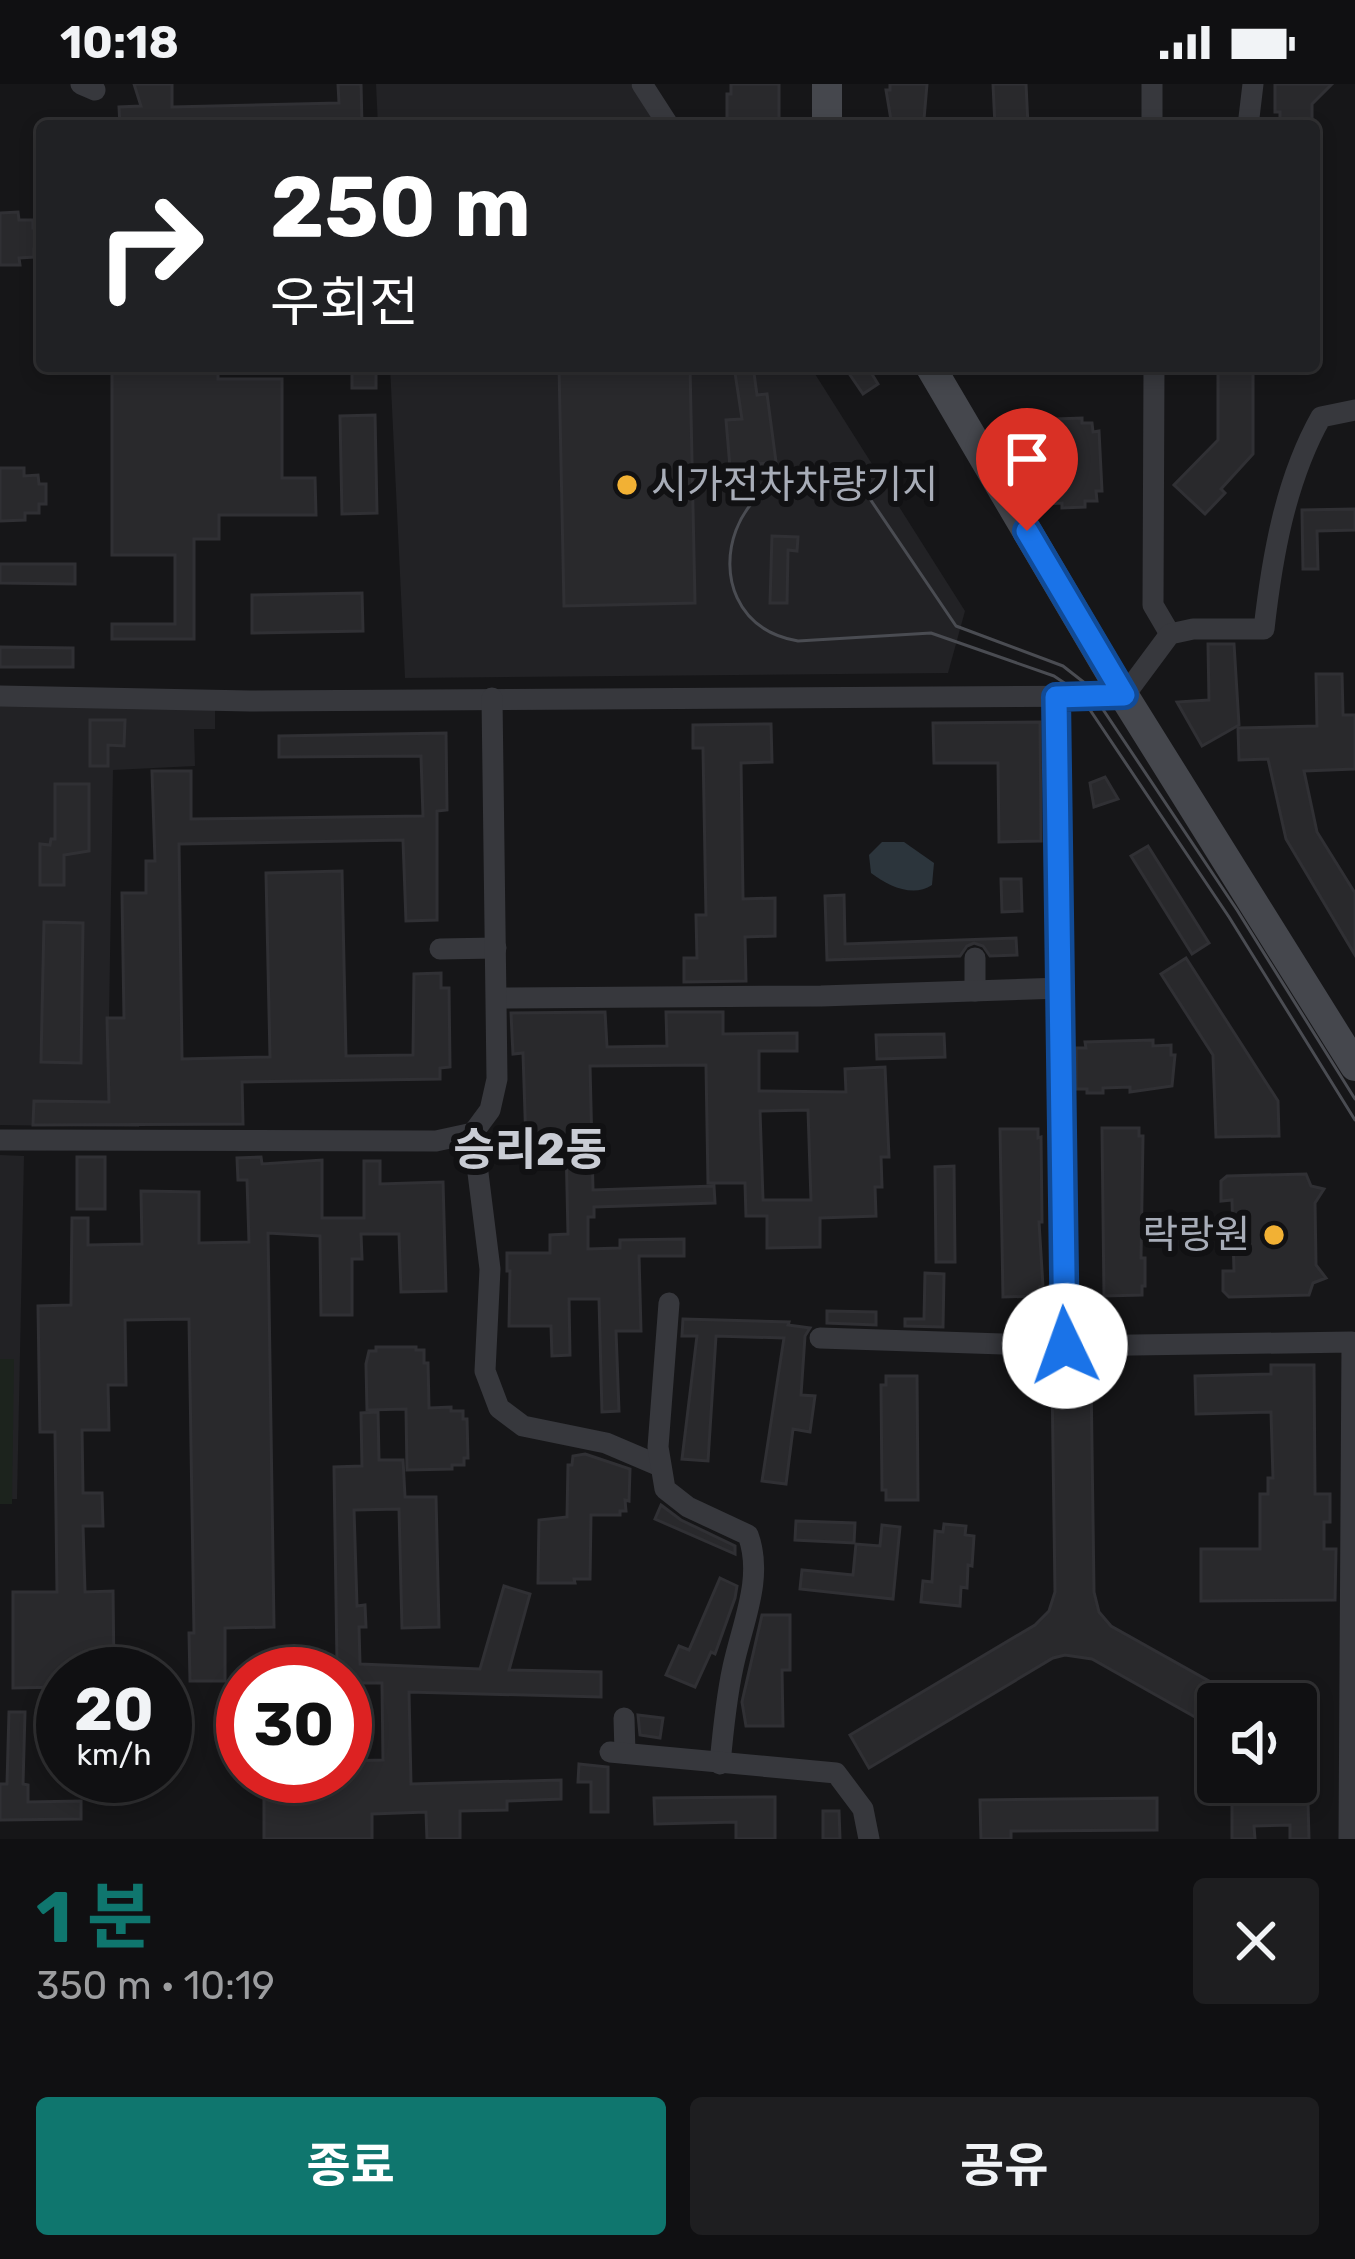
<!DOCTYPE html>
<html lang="ko">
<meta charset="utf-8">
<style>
:root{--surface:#101012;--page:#1e1e20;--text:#f1f3f6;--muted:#9c9d9f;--line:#303032;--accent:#0f766e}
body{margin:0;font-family:Rubik,"Noto Sans KR",sans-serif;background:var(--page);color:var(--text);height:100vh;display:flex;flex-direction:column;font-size:45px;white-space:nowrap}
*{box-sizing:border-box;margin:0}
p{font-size:39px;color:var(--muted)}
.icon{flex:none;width:66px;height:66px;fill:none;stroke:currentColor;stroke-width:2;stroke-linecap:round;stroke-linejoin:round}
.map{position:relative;height:1755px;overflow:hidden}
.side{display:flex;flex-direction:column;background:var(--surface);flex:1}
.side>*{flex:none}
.hud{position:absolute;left:36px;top:36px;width:1284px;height:252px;border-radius:12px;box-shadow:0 6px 18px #0003,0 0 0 3px var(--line);background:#202124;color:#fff;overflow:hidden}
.buttons{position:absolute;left:1197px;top:1599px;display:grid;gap:24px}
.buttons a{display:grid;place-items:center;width:120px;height:120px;border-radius:12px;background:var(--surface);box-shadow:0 6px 18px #0003,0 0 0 3px var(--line);font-size:60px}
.speed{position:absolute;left:36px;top:1563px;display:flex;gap:24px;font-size:60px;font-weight:700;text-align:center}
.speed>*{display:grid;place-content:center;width:156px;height:156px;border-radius:50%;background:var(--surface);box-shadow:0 6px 18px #0003,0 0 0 3px var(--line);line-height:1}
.speed small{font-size:30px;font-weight:400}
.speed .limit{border:18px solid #d22;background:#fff;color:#111}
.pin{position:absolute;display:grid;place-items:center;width:102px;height:102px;color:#fff;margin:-123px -51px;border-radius:50% 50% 50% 0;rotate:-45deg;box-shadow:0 0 12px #0007}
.pin .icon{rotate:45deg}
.me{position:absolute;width:132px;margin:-66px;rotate:357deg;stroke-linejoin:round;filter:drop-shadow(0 0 9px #0008)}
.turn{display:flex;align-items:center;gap:42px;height:252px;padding:0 36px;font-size:54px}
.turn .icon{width:156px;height:156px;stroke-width:2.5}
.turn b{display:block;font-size:84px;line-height:102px}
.round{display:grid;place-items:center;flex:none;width:126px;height:126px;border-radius:12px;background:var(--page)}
.head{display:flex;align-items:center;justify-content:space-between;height:204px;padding:0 36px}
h1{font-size:72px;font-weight:700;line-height:90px;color:var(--accent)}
.cta{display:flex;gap:24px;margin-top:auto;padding:24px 36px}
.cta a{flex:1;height:138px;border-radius:12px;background:var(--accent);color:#fff;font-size:48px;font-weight:700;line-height:138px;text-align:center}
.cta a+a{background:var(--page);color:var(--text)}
.status{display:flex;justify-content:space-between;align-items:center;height:84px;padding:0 60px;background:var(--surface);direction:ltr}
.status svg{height:33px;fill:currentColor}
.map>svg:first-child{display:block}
.built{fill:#222225}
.green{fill:#1c231d}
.water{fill:#2c353c}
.building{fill:#29292c;stroke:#303034;stroke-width:3;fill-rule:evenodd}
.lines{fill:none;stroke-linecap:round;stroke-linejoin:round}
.minor{stroke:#37383d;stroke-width:21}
.secondary{stroke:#45474d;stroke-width:30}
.tram{stroke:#4a4c52;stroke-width:3}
.route-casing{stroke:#114b97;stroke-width:30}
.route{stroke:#1a73e8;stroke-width:21}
.poi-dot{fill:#f2b134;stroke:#111113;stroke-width:4.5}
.labels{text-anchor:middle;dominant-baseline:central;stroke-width:12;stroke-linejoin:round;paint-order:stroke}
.poi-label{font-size:39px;fill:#a8adb8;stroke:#111113;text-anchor:start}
.quarter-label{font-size:45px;font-weight:bold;fill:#c9ccd4;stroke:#111113}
</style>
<div class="status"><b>10:18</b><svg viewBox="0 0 49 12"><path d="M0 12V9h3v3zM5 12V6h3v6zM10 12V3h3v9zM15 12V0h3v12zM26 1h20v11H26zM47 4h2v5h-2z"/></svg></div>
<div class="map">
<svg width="1355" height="1755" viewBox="0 0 1355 1755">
<rect width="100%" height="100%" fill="#161618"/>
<!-- built -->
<g class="built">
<polygon points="376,0 631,0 658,42 378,42"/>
<polygon points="390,282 810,282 965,527 948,589 405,594"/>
<polygon points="0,602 215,608 215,645 194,645 195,682 113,686 108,998 139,1002 139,1043 0,1041"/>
<polygon points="0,1071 24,1072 17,1415 0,1415"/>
</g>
<!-- green -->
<polygon class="green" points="0,1275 14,1275 12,1420 0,1420"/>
<!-- water -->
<path class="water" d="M882 758H904L934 779 932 801C913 814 888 802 871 789L869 771Z"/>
<!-- building -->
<g class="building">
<polygon points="134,0 172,0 172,23 339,19 338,0 361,0 362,42 120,42 119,23 141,22"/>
<polygon points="731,0 779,0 779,42 727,42 727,10 731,10"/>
<polygon points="890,0 927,0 924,35 891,36 886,6 890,6"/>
<polygon points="993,0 1026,0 1028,42 995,42"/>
<polygon points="1275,0 1332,0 1312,20 1312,42 1280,42 1280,28 1275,28"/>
<polygon points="18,128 19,136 33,136 33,144 40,144 41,165 34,165 34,173 19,174 20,181 0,181 0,129"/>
<polygon points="112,282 218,282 218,295 282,295 282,394 315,394 316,431 219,431 219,455 194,455 194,555 112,555 112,540 175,540 175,471 112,471"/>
<rect x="352" y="282" width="24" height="22"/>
<polygon points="559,282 690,282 695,519 564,522"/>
<polygon points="734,282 753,282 757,311 767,310 776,378 730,383 726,336 742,335"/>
<polygon points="844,282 867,282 878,300 863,310"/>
<polygon points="1218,282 1253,282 1253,370 1221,405 1225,409 1205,430 1174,401 1218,356"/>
<polygon points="375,331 377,429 342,430 340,332"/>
<polygon points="1082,334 1082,339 1092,339 1093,348 1099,347 1102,407 1096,407 1097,417 1085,417 1085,423 1062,424 1062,419 1048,420 1047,402 1051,402 1044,341 1056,341 1056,335"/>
<polygon points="0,384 24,384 24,392 38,391 39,400 46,400 46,420 39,420 39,429 25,429 25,436 0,437"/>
<polygon points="1355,425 1355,446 1317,447 1318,485 1303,485 1302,426"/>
<polygon points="772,452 798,453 797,467 788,466 787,519 770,519"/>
<polygon points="0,480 75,480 75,500 0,499"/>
<polygon points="362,509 363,547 252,549 252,511"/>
<polygon points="1208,560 1234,560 1239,641 1202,662 1177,618 1209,616"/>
<polygon points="0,563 73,564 73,583 0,583"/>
<polygon points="1316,590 1342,590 1343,631 1355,631 1355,685 1304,687 1317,748 1355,809 1355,871 1286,755 1268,675 1239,676 1238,644 1317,642"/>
<polygon points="90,636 125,636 124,662 108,661 108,682 90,682"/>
<polygon points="1040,638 1041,757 999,758 998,679 934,679 933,639"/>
<polygon points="771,640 772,678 741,679 743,815 775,814 775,852 745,853 746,897 684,898 684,874 697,874 696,831 706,831 703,664 693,664 693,641"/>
<polygon points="446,649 447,726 437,727 437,836 406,837 403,756 179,760 182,975 270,973 266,789 342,787 346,972 413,971 414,890 441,889 441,904 449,904 450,983 440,984 440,995 242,998 243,1040 33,1041 34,1017 109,1018 107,934 124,934 122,809 146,809 146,777 155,777 152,687 191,687 191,735 423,732 421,672 279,673 279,652"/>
<polygon points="1105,693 1118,715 1094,723 1090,699"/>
<polygon points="55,700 89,700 89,767 64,771 64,801 40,801 40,760 50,761 51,755 55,755"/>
<polygon points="1148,762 1209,859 1192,870 1131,772"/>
<polygon points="1001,795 1021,795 1022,827 1002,828"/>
<polygon points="844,811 845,860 1016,854 1017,871 990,872 983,862 974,859 967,862 960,872 827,876 825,812"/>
<polygon points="44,838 83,839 81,979 41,978"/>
<polygon points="1186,874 1278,1017 1279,1052 1216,1053 1213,971 1161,890"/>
<path d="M605 928 607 963 667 962 666 928H723V950L797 949V967H759V1007L846 1008 845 985 885 983 889 1073H881L882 1103H875L876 1132 820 1134V1163L767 1164V1132H746L745 1099H708L706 981 590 982 593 1106 714 1102 715 1119 594 1123V1133H588V1165L620 1164V1156L684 1155V1172H639L641 1247H616L619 1327 602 1328 599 1215H569L570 1271 552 1272 551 1242H509L510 1187H507V1169H550V1151L568 1150 566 1059 526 1060 523 969 513 970 511 929ZM808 1026 811 1116H763L760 1027Z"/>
<polygon points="944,950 945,973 877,975 876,951"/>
<polygon points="1153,956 1153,962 1171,961 1171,971 1175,971 1172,1002 1130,1008 1130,1003 1103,1004 1103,1009 1087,1009 1087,1005 1076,1005 1076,964 1086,964 1085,958"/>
<polygon points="1102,1044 1139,1044 1139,1052 1143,1052 1141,1174 1145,1174 1145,1202 1142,1202 1142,1211 1104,1212"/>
<polygon points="1000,1045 1038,1045 1038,1054 1041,1053 1042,1138 1039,1138 1043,1203 1040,1203 1040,1212 1003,1213"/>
<rect x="77" y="1073" width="28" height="52"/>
<polygon points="261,1073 262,1080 322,1076 322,1134 364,1134 364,1077 380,1077 380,1100 443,1098 446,1207 401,1208 399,1150 361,1150 362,1175 352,1175 352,1231 321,1231 320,1152 268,1149 274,1543 225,1544 225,1597 190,1597 189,1549 194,1549 189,1235 125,1236 126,1301 108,1301 109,1346 82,1346 83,1409 102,1409 103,1442 83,1442 85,1508 113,1507 114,1590 63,1590 63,1603 13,1604 13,1508 57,1508 55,1348 40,1348 38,1222 71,1221 72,1134 88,1134 88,1161 142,1160 141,1107 199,1108 199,1159 249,1158 247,1096 238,1096 237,1074"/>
<polygon points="954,1082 955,1178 936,1178 935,1083"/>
<polygon points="1306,1090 1311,1102 1324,1105 1315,1119 1316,1181 1326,1194 1313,1199 1309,1211 1229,1213 1223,1207 1223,1187 1234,1187 1232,1116 1221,1117 1221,1097 1227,1092"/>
<polygon points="925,1189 944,1190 943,1243 905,1242 905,1235 924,1235"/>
<polygon points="827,1227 876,1228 876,1241 827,1239"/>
<polygon points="683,1235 789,1238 788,1241 810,1244 805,1252 801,1311 815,1312 810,1348 793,1345 786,1400 762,1397 784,1254 716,1252 708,1377 682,1375 697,1252 682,1252"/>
<polygon points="376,1263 416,1263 416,1266 424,1266 424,1279 428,1279 429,1324 451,1323 451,1327 463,1327 463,1335 467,1335 468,1374 464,1374 464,1381 452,1381 452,1385 407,1386 406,1325 367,1326 366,1280 369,1267 376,1267"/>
<polygon points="1271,1281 1314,1281 1315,1410 1330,1410 1330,1438 1324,1438 1324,1465 1336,1465 1335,1516 1201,1517 1201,1465 1260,1465 1260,1410 1268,1410 1268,1394 1273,1394 1271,1328 1196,1330 1195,1292 1271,1290"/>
<polygon points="886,1292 917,1292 918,1416 886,1416 886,1406 882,1406 881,1301 886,1301"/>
<polygon points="1052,1292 1091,1292 1094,1508 1099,1528 1111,1542 1250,1620 1218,1620 1218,1646 1092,1575 1065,1571 1053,1574 869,1684 850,1651 1035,1541 1049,1527 1055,1508"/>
<polygon points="378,1328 379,1376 403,1376 405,1413 436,1413 439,1543 402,1544 399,1425 354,1426 357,1522 365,1521 366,1543 359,1543 360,1580 480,1585 504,1502 530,1510 509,1586 601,1588 601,1613 409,1608 411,1700 561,1696 561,1715 507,1717 507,1726 460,1727 460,1755 427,1755 426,1728 372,1730 372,1755 264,1755 264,1713 295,1713 295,1704 327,1704 327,1692 345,1692 345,1677 383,1676 382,1599 345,1599 343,1578 337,1578 334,1383 362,1382 361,1329"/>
<polygon points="585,1370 630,1385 629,1417 625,1416 626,1427 620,1427 620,1431 591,1431 590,1495 574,1495 575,1499 538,1499 539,1436 567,1433 568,1381 572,1381 573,1372"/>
<polygon points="661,1421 681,1436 735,1462 735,1470 655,1435"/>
<polygon points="796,1437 855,1439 854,1459 795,1456"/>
<polygon points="944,1440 966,1442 965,1451 974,1452 972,1482 968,1481 967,1504 961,1503 960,1522 921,1518 923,1497 932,1498 935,1447 943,1448"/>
<polygon points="882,1441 900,1443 893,1515 800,1505 802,1486 853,1491 856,1460 880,1462"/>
<polygon points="720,1494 737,1502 735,1514 715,1570 711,1568 695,1603 666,1591 679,1562 689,1566"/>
<polygon points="762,1531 790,1531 790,1586 782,1586 783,1642 746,1642 742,1618"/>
<polygon points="9,1628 25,1628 23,1700 28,1701 28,1718 81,1717 81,1735 0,1736 0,1700 7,1700"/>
<polygon points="638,1631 663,1634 660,1654 640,1651"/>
<polygon points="579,1680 608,1683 608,1728 591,1728 591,1698 578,1698"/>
<polygon points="775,1713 775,1755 736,1755 736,1738 655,1740 654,1714"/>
<polygon points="1157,1714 1157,1746 1011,1747 1011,1755 981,1755 980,1716"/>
<polygon points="1308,1719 1309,1755 1290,1755 1290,1741 1254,1742 1255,1755 1232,1755 1232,1720"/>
<polygon points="823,1727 839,1727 840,1755 823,1755"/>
</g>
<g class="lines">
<!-- minor -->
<g class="minor">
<polyline points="81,0 95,6"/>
<polyline points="642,0 669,42"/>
<polyline points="1152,0 1152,42"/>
<polyline points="1248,42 1253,0"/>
<polyline points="1154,282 1153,521 1170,550"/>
<path d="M0 612 250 617 1124 612 1170 550 1193 545H1264C1272 474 1285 397 1321 333L1355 326"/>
<polyline points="1056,613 1065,1262"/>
<polyline points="440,865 496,864"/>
<polyline points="975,907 975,874"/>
<polyline points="497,914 821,912 1062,904"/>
<polyline points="473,1049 490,1185 485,1287 499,1324 523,1342 606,1359 660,1382"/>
<polyline points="0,1056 436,1057 473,1049 490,1026 497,995 492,614"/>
<path d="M669 1219 658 1363 665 1405 688 1423 748 1451C764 1494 742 1540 733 1583 726 1615 723 1647 720 1680"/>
<polyline points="820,1254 1065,1262 1352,1258 1349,1755"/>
<polyline points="624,1634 625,1669"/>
<polyline points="610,1668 836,1689 863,1725 869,1755"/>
</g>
<!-- secondary -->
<g class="secondary">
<polyline points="827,42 827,0"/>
<polyline points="930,282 1124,612 1355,982"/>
</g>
<!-- tram -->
<path class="tram" d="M1355 1015 1237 826 1086 600 1063 582 956 542 866 409C736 333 672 535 798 557L931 549 1054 592 1078 608 1229 833 1355 1036"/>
</g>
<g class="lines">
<!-- route casing -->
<g class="route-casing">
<polyline id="route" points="1027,447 1124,611 1056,613 1065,1262"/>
</g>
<!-- route -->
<use href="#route" class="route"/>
</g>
<!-- markers -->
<g class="poi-dot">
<circle cx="627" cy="401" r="12"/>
<circle cx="1274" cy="1151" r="12"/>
</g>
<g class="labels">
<!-- poi labels -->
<g class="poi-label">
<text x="651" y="401">시가전차차량기지</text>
<text x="1250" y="1151" text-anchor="end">락랑원</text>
</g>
<!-- quarter labels -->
<g class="quarter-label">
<text x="530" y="1065">승리2동</text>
</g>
</g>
</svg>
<div class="buttons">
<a><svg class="icon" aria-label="sound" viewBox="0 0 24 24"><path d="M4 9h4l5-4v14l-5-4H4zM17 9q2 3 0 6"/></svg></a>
</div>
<div class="speed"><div>20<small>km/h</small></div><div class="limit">30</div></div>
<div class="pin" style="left:1027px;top:447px;background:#d93025"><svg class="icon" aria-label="arrive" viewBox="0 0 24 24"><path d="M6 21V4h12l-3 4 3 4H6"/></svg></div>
<svg class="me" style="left:1065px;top:1262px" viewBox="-20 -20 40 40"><circle r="19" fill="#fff"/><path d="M0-13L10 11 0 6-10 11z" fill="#1a73e8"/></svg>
<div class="hud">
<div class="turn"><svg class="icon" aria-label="right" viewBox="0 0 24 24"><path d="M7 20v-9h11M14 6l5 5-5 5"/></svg><div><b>250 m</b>우회전</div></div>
</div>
</div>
<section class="side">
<div class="head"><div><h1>1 분</h1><p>350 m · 10:19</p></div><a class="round"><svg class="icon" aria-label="close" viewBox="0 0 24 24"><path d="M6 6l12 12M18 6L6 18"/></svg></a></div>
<div class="cta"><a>종료</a><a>공유</a></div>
</section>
